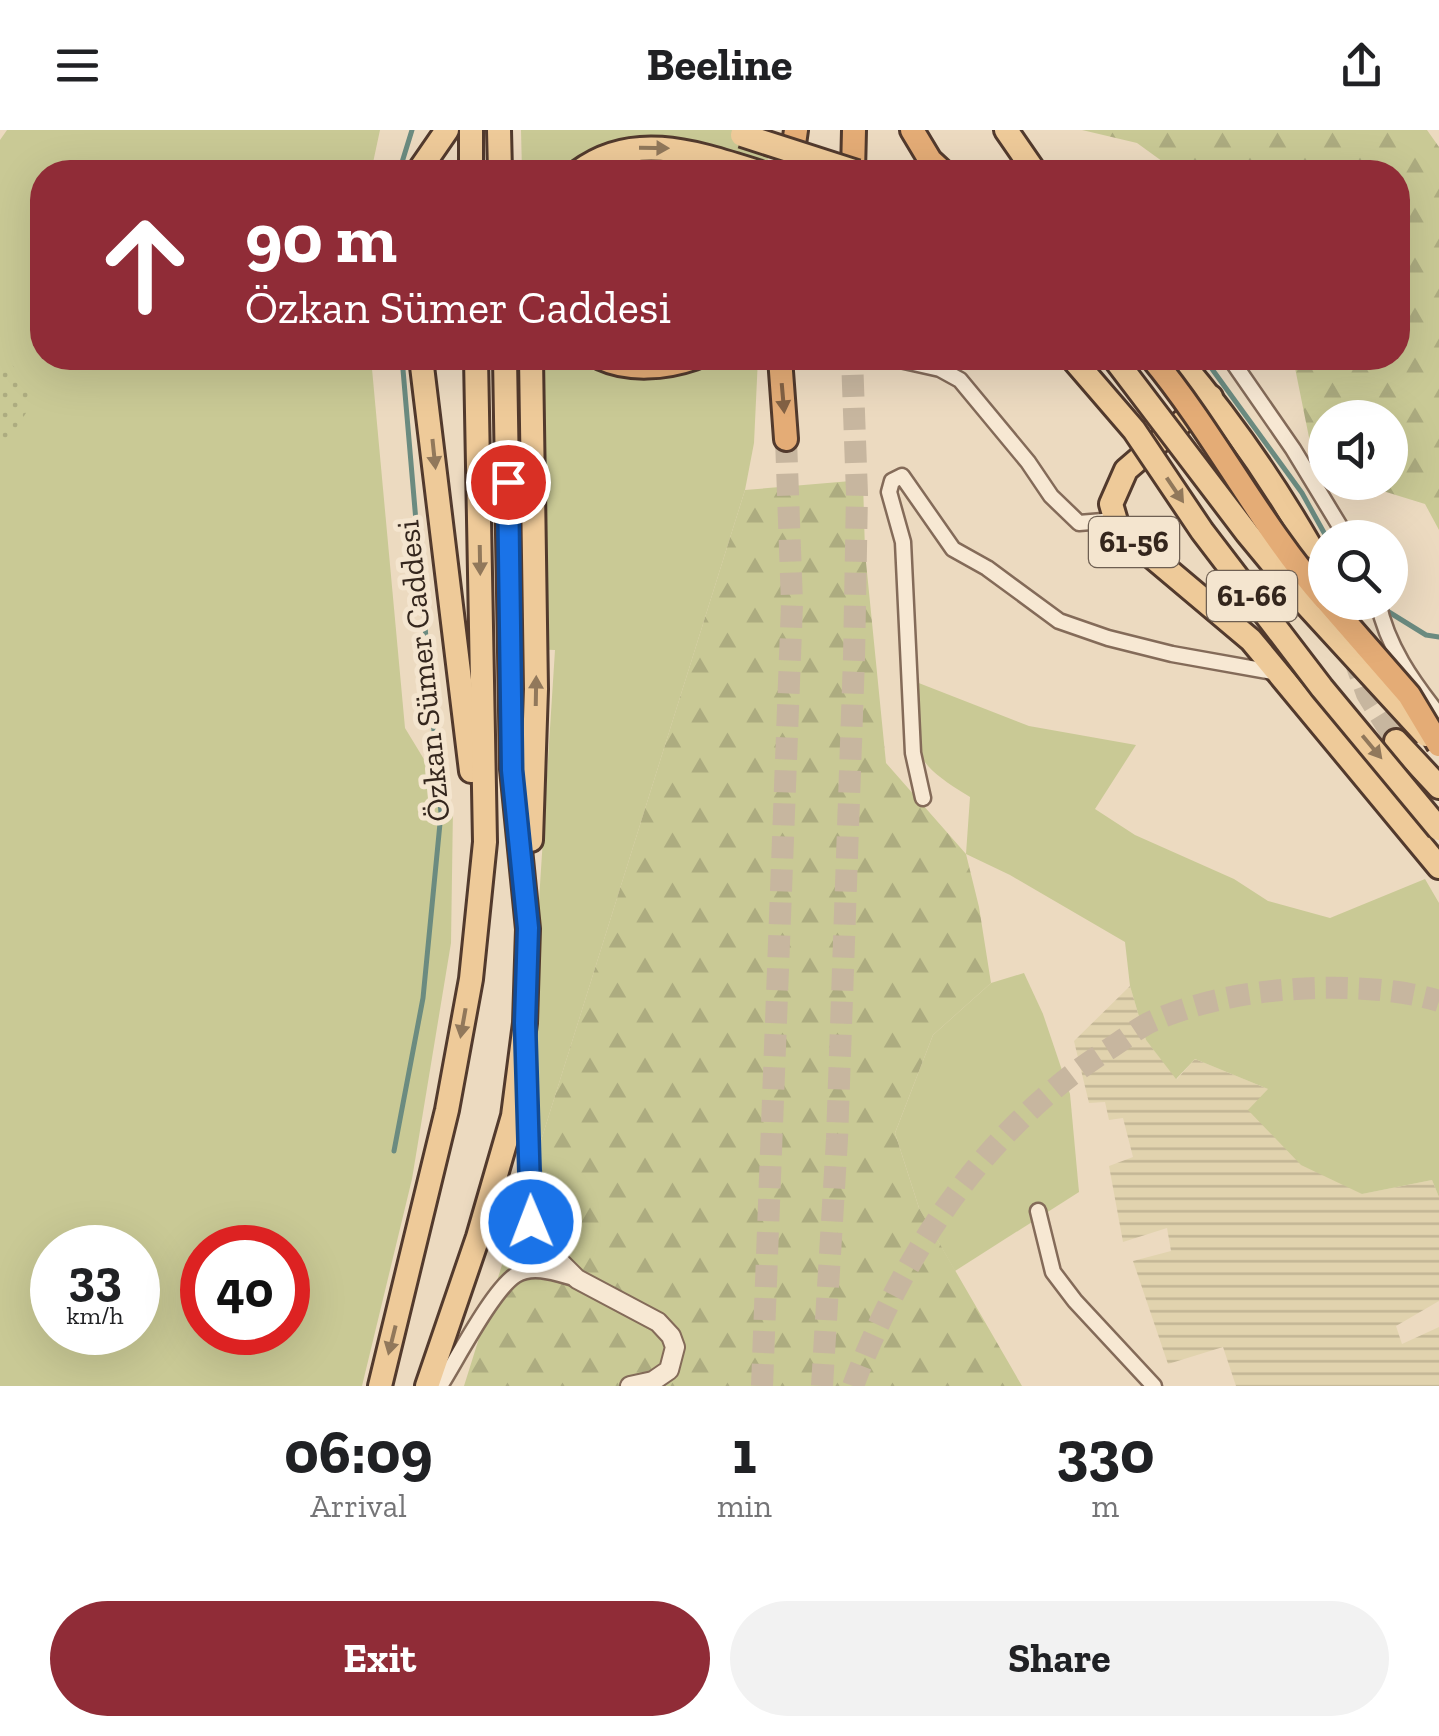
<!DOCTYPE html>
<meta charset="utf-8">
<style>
:root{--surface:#fff;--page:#f2f2f2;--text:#202124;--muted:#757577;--accent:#902c37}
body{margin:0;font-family:"Zilla Slab",serif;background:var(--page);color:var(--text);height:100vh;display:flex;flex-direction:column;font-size:38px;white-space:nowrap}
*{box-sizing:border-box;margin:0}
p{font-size:32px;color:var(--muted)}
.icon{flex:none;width:55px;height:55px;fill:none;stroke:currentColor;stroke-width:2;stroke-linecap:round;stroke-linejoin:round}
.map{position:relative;height:1256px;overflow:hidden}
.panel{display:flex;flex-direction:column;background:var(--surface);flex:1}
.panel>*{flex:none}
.guide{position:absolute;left:30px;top:30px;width:1380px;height:210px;border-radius:40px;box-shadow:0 10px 40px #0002;background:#902c37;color:#fff;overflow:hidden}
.fabs{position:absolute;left:1308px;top:270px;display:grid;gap:20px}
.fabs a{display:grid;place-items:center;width:100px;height:100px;border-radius:50%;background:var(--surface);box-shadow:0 10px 40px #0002;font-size:50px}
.speed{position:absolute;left:30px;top:1095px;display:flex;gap:20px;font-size:50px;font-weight:700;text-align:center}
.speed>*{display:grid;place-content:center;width:130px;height:130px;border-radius:50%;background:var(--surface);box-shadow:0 10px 40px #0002;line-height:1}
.speed small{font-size:25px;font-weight:400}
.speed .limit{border:15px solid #d22;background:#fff;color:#111}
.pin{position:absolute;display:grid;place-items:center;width:85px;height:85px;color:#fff;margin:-42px;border:5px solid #fff;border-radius:50%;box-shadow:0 2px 10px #0007}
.me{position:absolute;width:110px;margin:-55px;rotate:359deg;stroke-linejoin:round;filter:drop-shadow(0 0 8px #0008)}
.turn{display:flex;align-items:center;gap:35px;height:210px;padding:0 50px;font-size:45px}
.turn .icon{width:130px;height:130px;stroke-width:2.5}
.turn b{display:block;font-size:70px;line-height:85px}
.eta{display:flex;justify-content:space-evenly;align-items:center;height:170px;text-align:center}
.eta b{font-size:60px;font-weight:700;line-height:70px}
.action{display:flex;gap:20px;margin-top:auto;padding:20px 50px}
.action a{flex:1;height:115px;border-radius:60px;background:var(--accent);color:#fff;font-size:40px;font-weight:700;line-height:115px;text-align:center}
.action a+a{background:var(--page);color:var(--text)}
header{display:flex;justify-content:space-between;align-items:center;height:130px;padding:0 50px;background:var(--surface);font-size:45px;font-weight:700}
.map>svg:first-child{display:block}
.farmland{fill:url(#farmland-rules)}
.grass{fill:#c9c995;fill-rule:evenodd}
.forest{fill:url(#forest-firs)}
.park{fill:url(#park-dots)}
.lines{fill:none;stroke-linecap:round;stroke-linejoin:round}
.stream{stroke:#6b8b80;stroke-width:5}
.primary-tunnel{stroke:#c7b69f;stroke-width:22;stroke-dasharray:22 11;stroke-linecap:butt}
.trunk-tunnel{stroke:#c7b69f;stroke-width:22;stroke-dasharray:22 11;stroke-linecap:butt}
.minor-casing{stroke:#846b59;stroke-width:19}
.tertiary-casing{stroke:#846b59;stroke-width:22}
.primary-casing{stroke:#523a2d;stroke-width:28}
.trunk-casing{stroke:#523a2d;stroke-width:28}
.minor{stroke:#f7e8d3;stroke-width:14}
.tertiary{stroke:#f7e8d3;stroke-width:18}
.primary{stroke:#eeca99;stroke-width:22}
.trunk{stroke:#e4ac76;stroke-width:22}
.primary-bridge-casing{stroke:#523a2d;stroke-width:28;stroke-linecap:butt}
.trunk-bridge-casing{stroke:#523a2d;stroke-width:28;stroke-linecap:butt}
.primary-bridge{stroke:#eeca99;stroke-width:22}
.trunk-bridge{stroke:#e4ac76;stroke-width:22}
.oneway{fill:#91785b}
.oneway2{fill:#836245}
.route-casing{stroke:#114b97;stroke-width:25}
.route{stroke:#1a73e8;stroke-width:18}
.labels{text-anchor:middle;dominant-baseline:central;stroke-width:10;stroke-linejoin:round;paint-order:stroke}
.shield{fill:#f4e5cf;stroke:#6e5f52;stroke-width:2.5}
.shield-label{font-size:30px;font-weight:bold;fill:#34261d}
.street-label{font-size:32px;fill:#34261d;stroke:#f4e5cf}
</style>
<header><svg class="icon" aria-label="menu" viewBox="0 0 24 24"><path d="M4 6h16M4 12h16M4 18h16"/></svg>Beeline<svg class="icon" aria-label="share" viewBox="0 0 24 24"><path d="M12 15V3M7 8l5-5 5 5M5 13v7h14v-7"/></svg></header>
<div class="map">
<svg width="1439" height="1256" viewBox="0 0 1439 1256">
<defs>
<pattern id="farmland-rules" width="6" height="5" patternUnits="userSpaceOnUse" patternTransform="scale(2.5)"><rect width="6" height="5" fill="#e1d3ae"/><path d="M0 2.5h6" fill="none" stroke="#c2b595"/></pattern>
<pattern id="forest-firs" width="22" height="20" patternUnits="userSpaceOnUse" patternTransform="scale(2.5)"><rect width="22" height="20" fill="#c9c995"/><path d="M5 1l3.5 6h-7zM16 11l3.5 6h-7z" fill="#adac80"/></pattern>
<pattern id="park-dots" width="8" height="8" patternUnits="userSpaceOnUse" patternTransform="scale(2.5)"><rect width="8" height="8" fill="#c9c995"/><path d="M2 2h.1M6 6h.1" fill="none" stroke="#adac80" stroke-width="1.8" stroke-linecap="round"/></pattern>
</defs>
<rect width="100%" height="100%" fill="#ecdac0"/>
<!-- farmland -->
<polygon class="farmland" points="1130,856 1146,910 1177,949 1195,929 1268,959 1362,1064 1432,1050 1439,1067 1439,1171 1396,1196 1402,1214 1439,1197 1439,1256 1236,1256 1223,1217 1168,1234 1133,1131 1171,1121 1167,1098 1123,1112 1109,1036 1133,1027 1123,988 1109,990 1105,972 1089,973 1074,911"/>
<!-- grass -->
<g class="grass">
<path d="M7 0H380L371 42H42V228H371L405 598 453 677 451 813 412 1049 362 1256H0V10ZM52 1118H138V1202H52ZM202 1118H288V1202H202Z"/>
<polygon points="521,0 772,0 766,42 522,42"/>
<polygon points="523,228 758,228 754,313 745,360 539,1017 531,896 555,520 525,519"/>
<path d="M911 550 1029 596 1136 615 1095 679 1135 705 1234 749 1268 771 1330 788 1425 749 1439 773V1067L1432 1050 1362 1064 1301 1035 1248 980 1268 959 1195 929 1176 949 1146 910 1130 856 1125 812 1010 745 966 724 970 667C905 628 917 620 911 550Z"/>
<polygon points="1024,843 1043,884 1070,964 1079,1062 955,1141 919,1078 895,1003 933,905 991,853"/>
</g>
<!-- forest -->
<g class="forest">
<polygon points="1082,0 1427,0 1439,17 1439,400 1425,374 1357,353 1390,352 1390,288 1325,288 1325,348 1317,347 1293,228 1398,228 1398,42 1177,42 1137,13"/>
<polygon points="863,350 865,422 886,633 966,724 979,777 991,853 933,905 895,1003 919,1078 1022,1256 464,1256 745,360"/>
</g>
<!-- park -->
<polygon class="park" points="6,228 38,265 0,322 0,229"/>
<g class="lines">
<!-- stream -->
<g class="stream">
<polyline points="983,40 993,42"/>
<polyline points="1040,41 1068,38 1075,42"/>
<polyline points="399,42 412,0"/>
<polyline points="1204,228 1302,363 1327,408"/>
<polyline points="1384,479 1426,505 1439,507"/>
<polyline points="394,1021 423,868 441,683 402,228"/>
</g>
<!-- primary-tunnel -->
<g class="primary-tunnel">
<polyline points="1310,416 1325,450"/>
<polyline points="1353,525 1367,564 1396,611"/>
</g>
<!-- trunk-tunnel -->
<g class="trunk-tunnel">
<polyline points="762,1256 792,474 786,309"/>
<polyline points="822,1256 837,1009 854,528 857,364 852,228"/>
<path d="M853 1256C903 1123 984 1001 1104 922 1121 912 1138 897 1155 890 1200 871 1248 862 1296 859 1339 856 1398 858 1439 871"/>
</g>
<!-- minor casing -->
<g class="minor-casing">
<g id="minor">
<polyline points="891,228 940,239 960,250 1028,332 1051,366 1079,393 1115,390"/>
<polyline points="1230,228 1293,319 1347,408"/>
<path d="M1378 472C1387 516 1412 551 1439 585"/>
<polyline points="923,668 913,623 903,412 889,362 892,351 902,346 953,419 987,438 1059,491 1108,508 1172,524 1278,543"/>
<polyline points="1038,1081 1053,1142 1075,1171 1154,1256"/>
<path d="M440 1256C456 1231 493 1159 516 1145 534 1134 558 1144 577 1149"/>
</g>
</g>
<!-- tertiary casing -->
<g class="tertiary-casing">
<polyline id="tertiary" points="527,937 531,1092 545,1117 577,1149 658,1192 671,1206 675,1217 669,1240 653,1251 630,1256"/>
</g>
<!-- primary casing -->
<g class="primary-casing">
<g id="primary">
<polyline points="471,0 471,42"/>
<polyline points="499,0 500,42"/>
<polyline points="1006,0 1035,42"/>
<polyline points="418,42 447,0"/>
<path d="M578 42C634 0 697 23 758 42"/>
<polyline points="421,228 471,641"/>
<polyline points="531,228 536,559 531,710"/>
<path d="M1178 228C1227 286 1272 350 1310 416"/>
<polyline points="1211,267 1126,340 1111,374 1118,398 1251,510 1439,737"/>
<polyline points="1396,611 1439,657"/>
<polyline points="380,1256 447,980 471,849 485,712 476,228"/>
<polyline points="427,1256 478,1107 513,986 525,893 528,799 512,639 505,228"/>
</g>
</g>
<!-- trunk casing -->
<g class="trunk-casing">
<g id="trunk">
<polyline points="912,0 930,30 943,42"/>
<polyline points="790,42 796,0"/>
<polyline points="853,42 854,0"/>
<path d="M601 228C629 241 665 238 694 228"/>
<polyline points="780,228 786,309"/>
</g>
</g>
<!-- minor -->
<use href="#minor" class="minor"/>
<!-- tertiary -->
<use href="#tertiary" class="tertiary"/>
<!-- primary -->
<use href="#primary" class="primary"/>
<!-- trunk -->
<use href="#trunk" class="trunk"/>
<!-- primary-bridge casing -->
<g class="primary-bridge-casing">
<g id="primary-bridge">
<polyline points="742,5 857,42"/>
<polyline points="1072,228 1134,300 1202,401 1322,558 1439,699"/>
<polyline points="1114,228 1247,403 1304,472 1426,605"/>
</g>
</g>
<!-- trunk-bridge casing -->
<g class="trunk-bridge-casing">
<g id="trunk-bridge">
<path d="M1152 228C1215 304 1259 394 1325 469"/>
<polyline points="1328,472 1409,565 1439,615"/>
</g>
</g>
<!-- primary-bridge -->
<use href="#primary-bridge" class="primary-bridge"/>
<!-- trunk-bridge -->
<use href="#trunk-bridge" class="trunk-bridge"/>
</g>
<!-- one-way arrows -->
<defs><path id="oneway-solid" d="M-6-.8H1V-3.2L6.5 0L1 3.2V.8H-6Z" transform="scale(2.5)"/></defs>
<g class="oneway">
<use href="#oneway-solid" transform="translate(654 18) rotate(1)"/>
<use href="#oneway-solid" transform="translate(434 324) rotate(84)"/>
<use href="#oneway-solid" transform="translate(1175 360) rotate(56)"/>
<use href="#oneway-solid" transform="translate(480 430) rotate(89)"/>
<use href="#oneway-solid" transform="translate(536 561) rotate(-89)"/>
<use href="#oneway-solid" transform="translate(1372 617) rotate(50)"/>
<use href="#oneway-solid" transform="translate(463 893) rotate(100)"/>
<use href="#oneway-solid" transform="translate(392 1210) rotate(104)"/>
</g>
<use class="oneway2" href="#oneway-solid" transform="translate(783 268) rotate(85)"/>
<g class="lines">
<!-- route casing -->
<g class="route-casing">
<polyline id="route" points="508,352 512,640 528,798 525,893 531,1092"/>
</g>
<!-- route -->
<use href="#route" class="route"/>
</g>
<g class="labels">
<!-- shield labels -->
<g class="shield">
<rect x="1089" y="387" width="90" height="50" rx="8"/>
<rect x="1207" y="441" width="90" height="50" rx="8"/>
</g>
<g class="shield-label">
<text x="1134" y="412">61-56</text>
<text x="1252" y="466">61-66</text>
</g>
<!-- street labels -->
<g class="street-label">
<text transform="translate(423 541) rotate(-96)">Özkan Sümer Caddesi</text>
</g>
</g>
</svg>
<div class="fabs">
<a><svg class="icon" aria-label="sound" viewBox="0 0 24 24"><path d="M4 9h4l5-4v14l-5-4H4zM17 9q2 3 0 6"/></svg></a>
<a><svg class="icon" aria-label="search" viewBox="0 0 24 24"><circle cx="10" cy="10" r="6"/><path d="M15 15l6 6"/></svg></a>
</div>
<div class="speed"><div>33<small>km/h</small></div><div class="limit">40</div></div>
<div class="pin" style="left:508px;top:352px;background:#d93025"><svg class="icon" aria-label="arrive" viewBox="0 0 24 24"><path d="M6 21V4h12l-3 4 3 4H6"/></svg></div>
<svg class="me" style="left:531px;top:1092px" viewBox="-20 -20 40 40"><circle r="17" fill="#1a73e8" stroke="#fff" stroke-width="3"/><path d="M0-11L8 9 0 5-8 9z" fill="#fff"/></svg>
<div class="guide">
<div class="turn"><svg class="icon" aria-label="ahead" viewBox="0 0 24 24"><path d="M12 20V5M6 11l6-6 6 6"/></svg><div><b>90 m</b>Özkan Sümer Caddesi</div></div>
</div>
</div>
<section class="panel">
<div class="eta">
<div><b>06:09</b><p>Arrival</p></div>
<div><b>1</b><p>min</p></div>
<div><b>330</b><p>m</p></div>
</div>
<div class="action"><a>Exit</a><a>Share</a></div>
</section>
